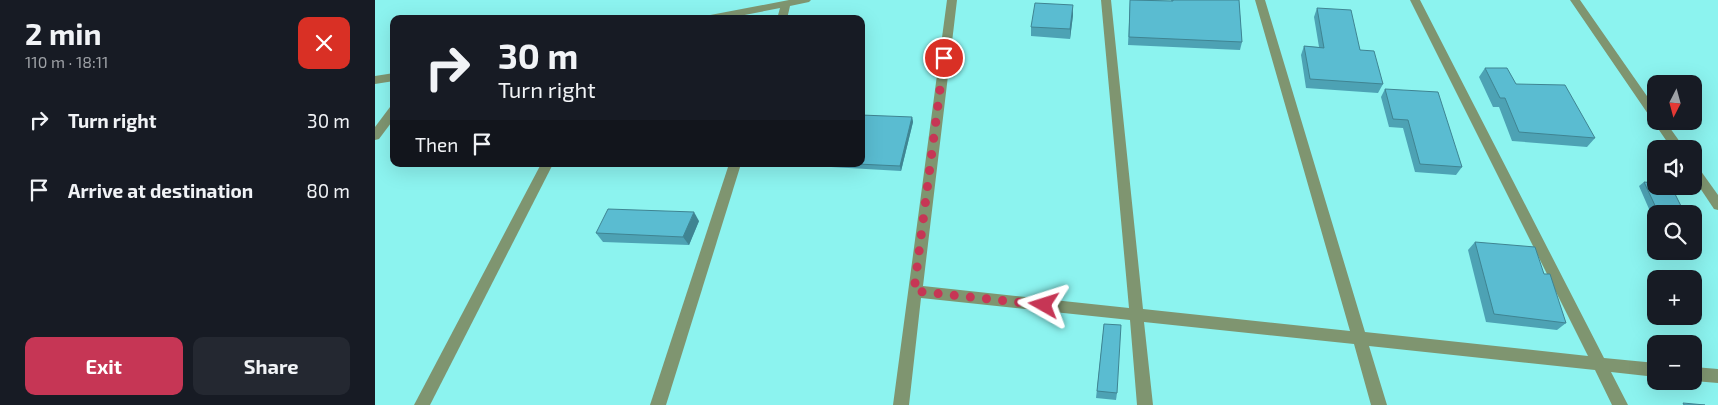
<!DOCTYPE html>
<meta charset="utf-8">
<style>
:root{--surface:#171b24;--page:#242831;--text:#f1f3f6;--muted:#9ea1a6;--accent:#c63655}
body{margin:0;font-family:"Exo 2",sans-serif;background:var(--page);color:var(--text);height:100vh;display:flex;flex-direction:column;font-size:19px;white-space:nowrap}
*{box-sizing:border-box;margin:0}
p{font-size:16px;color:var(--muted)}
.icon{flex:none;width:28px;height:28px;fill:none;stroke:currentColor;stroke-width:2;stroke-linecap:round;stroke-linejoin:round}
.map{position:relative;flex:1;overflow:hidden}
.drawer{display:flex;flex-direction:column;background:var(--surface);width:375px}
.drawer>*{flex:none}
.guide{position:absolute;left:15px;top:15px;width:475px;height:152px;border-radius:10px;box-shadow:0 5px 20px #0002;background:#171b24;color:var(--text);overflow:hidden}
.needle{width:32px;rotate:186deg}
.fabs{position:absolute;left:1272px;top:75px;display:grid;gap:10px}
.fabs a{display:grid;place-items:center;width:55px;height:55px;border-radius:10px;background:var(--surface);box-shadow:0 5px 20px #0002;font-size:25px}
.pin{position:absolute;display:grid;place-items:center;width:42px;height:42px;color:#fff;margin:-21px;border:2px solid #fff;border-radius:50%;box-shadow:0 1px 5px #0007}
.me{position:absolute;width:55px;margin:-28px;rotate:276deg;stroke-linejoin:round;filter:drop-shadow(0 0 4px #0008)}
.turn{display:flex;align-items:center;gap:18px;height:105px;padding:0 25px;font-size:22px}
.turn .icon{width:65px;height:65px;stroke-width:2.5}
.turn b{display:block;font-size:35px;line-height:42px}
.then{display:flex;align-items:center;height:48px;padding:0 25px;background:#0003;gap:10px;font-size:19px}
.round{display:grid;place-items:center;flex:none;width:52px;height:52px;border-radius:10px;background:var(--page)}
.headline{display:flex;align-items:center;justify-content:space-between;height:85px;padding:0 25px}
h1{font-size:30px;font-weight:700;line-height:38px}
.primary-button{display:flex;gap:10px;margin-top:auto;padding:10px 25px}
.primary-button a{flex:1;height:58px;border-radius:10px;background:var(--accent);color:#fff;font-size:20px;font-weight:700;line-height:58px;text-align:center}
.primary-button a+a{background:var(--page);color:var(--text)}
ul{padding:0;list-style:none}
li{display:flex;align-items:center;gap:15px;height:70px;padding:0 25px}
li div{flex:1}
li b{display:block;font-size:19px}
li em{font-style:normal}
main{display:flex;flex:1;min-height:0}
.map>svg:first-child{display:block}
.lines{fill:none;stroke-linecap:round;stroke-linejoin:round}
.street{fill:#7f9570;fill-rule:evenodd}
.wall{fill:#4da2b4}
.shaded-wall{fill:#3f8492}
.building{fill:#5abcd1;stroke:#3f8492}
.route{stroke:#c63655;stroke-width:9;stroke-dasharray:0 16.2}
</style>
<main>
<section class="drawer">
<div class="headline"><div><h1>2 min</h1><p>110 m · 18:11</p></div><a class="round" style="background:#d93025;color:#fff"><svg class="icon" aria-label="close" viewBox="0 0 24 24"><path d="M6 6l12 12M18 6L6 18"/></svg></a></div>
<ul>
<li><svg class="icon" aria-label="right" viewBox="0 0 24 24"><path d="M7 20v-9h11M14 6l5 5-5 5"/></svg><div><b>Turn right</b></div><em>30 m</em></li>
<li><svg class="icon" aria-label="arrive" viewBox="0 0 24 24"><path d="M6 21V4h12l-3 4 3 4H6"/></svg><div><b>Arrive at destination</b></div><em>80 m</em></li>
</ul>
<div class="primary-button"><a>Exit</a><a>Share</a></div>
</section>
<div class="map">
<svg width="1343" height="405" viewBox="0 0 1343 405">
<rect width="100%" height="100%" fill="#8cf3ef"/>
<g class="lines">
<!-- street -->
<g class="street">
<polygon points="414,0 436,0 434,2 415,6 412,19 402,19 405,8 349,19 325,19 330,16"/>
<polygon points="572,0 582,0 548,286 754,308 726,0 736,0 768,309 975,331 880,0 890,0 990,332 1213,356 1035,0 1045,0 1229,358 1281,363 1281,377 1236,372 1253,405 1237,405 1220,370 994,346 1012,405 996,405 979,344 769,322 778,405 762,405 755,320 546,298 534,405 518,405"/>
<polygon points="1195,0 1205,0 1281,109 1281,121 1290,121 1310,149 1297,149"/>
<polygon points="19,73 19,81 0,84 0,76"/>
<polygon points="19,106 19,119 4,139 0,140 0,127 15,107"/>
<polygon points="166,164 178,164 55,405 39,405"/>
<polygon points="354,164 366,164 291,405 275,405"/>
<polygon points="1319,165 1323,167 1343,195 1343,210 1339,209 1319,179"/>
<polygon points="1319,367 1343,369 1343,383 1319,381"/>
</g>
</g>
<!-- wall -->
<g class="wall">
<polygon points="755,0 796,1 796,0 864,0 867,42 865,50 753,45"/>
<polygon points="942,8 985,50 1008,84 1003,93 931,88 926,55 929,46 944,47 939,17"/>
<polygon points="698,15 695,39 656,36 656,27"/>
<polygon points="1110,68 1220,138 1212,147 1137,141 1124,107 1118,107 1104,77"/>
<polygon points="1010,89 1087,167 1081,175 1040,172 1028,128 1014,127 1006,97"/>
<polygon points="537,117 538,122 526,171 456,167 454,164 486,164"/>
<polygon points="1269,182 1310,214 1281,214 1281,225 1264,186"/>
<polygon points="324,221 314,245 228,242 221,233"/>
<polygon points="1319,230 1323,239 1319,243"/>
<polygon points="1100,242 1169,274 1191,323 1182,330 1111,322 1093,250"/>
<polygon points="729,324 742,393 741,400 721,398"/>
</g>
<!-- shaded-wall -->
<g class="shaded-wall">
<polygon points="698,5 698,15 695,39 695,29"/>
<polygon points="537,117 538,122 526,171 525,166"/>
<polygon points="319,212 324,221 314,245 308,237"/>
</g>
<!-- building -->
<g class="building">
<polygon points="755,0 798,1 798,0 864,0 867,42 754,37"/>
<polygon points="660,3 698,5 695,29 656,27"/>
<polygon points="942,8 976,10 985,50 999,51 1008,84 935,79 929,46 949,48"/>
<polygon points="1110,68 1132,68 1141,84 1190,85 1220,138 1144,132 1130,98 1125,98"/>
<polygon points="1010,89 1063,92 1087,167 1045,164 1033,120 1018,119"/>
<polygon points="486,115 537,117 525,166 482,164 486,164"/>
<polygon points="1269,182 1281,183 1281,186 1296,186 1310,214 1284,214"/>
<polygon points="233,209 319,212 308,237 221,233"/>
<polygon points="1319,230 1323,239 1319,239"/>
<polygon points="1100,242 1160,247 1169,274 1175,274 1191,323 1119,314"/>
<polygon points="729,324 746,325 742,393 722,391"/>
<polygon points="1308,403 1330,405 1309,405"/>
</g>
<g class="lines">
<!-- route -->
<polyline class="route" points="569,58 539,291 669,305"/>
</g>
</svg>
<div class="fabs">
<a><svg class="needle" viewBox="-14 -14 28 28"><path d="M0-13l5 13h-10z" fill="#e53935"/><path d="M0 13l5-13h-10z" fill="#9ea1a6"/></svg></a>
<a><svg class="icon" aria-label="sound" viewBox="0 0 24 24"><path d="M4 9h4l5-4v14l-5-4H4zM17 9q2 3 0 6"/></svg></a>
<a><svg class="icon" aria-label="search" viewBox="0 0 24 24"><circle cx="10" cy="10" r="6"/><path d="M15 15l6 6"/></svg></a>
<a>+</a>
<a>−</a>
</div>
<div class="pin" style="left:569px;top:58px;background:#d93025"><svg class="icon" aria-label="arrive" viewBox="0 0 24 24"><path d="M6 21V4h12l-3 4 3 4H6"/></svg></div>
<svg class="me" style="left:669px;top:305px" viewBox="-20 -20 40 40"><path d="M0-17L14 15 0 8-14 15z" fill="#c63655" stroke="#fff" stroke-width="4"/></svg>
<div class="guide">
<div class="turn"><svg class="icon" aria-label="right" viewBox="0 0 24 24"><path d="M7 20v-9h11M14 6l5 5-5 5"/></svg><div><b>30 m</b>Turn right</div></div>
<div class="then">Then<svg class="icon" aria-label="arrive" viewBox="0 0 24 24"><path d="M6 21V4h12l-3 4 3 4H6"/></svg></div>
</div>
</div>
</main>
